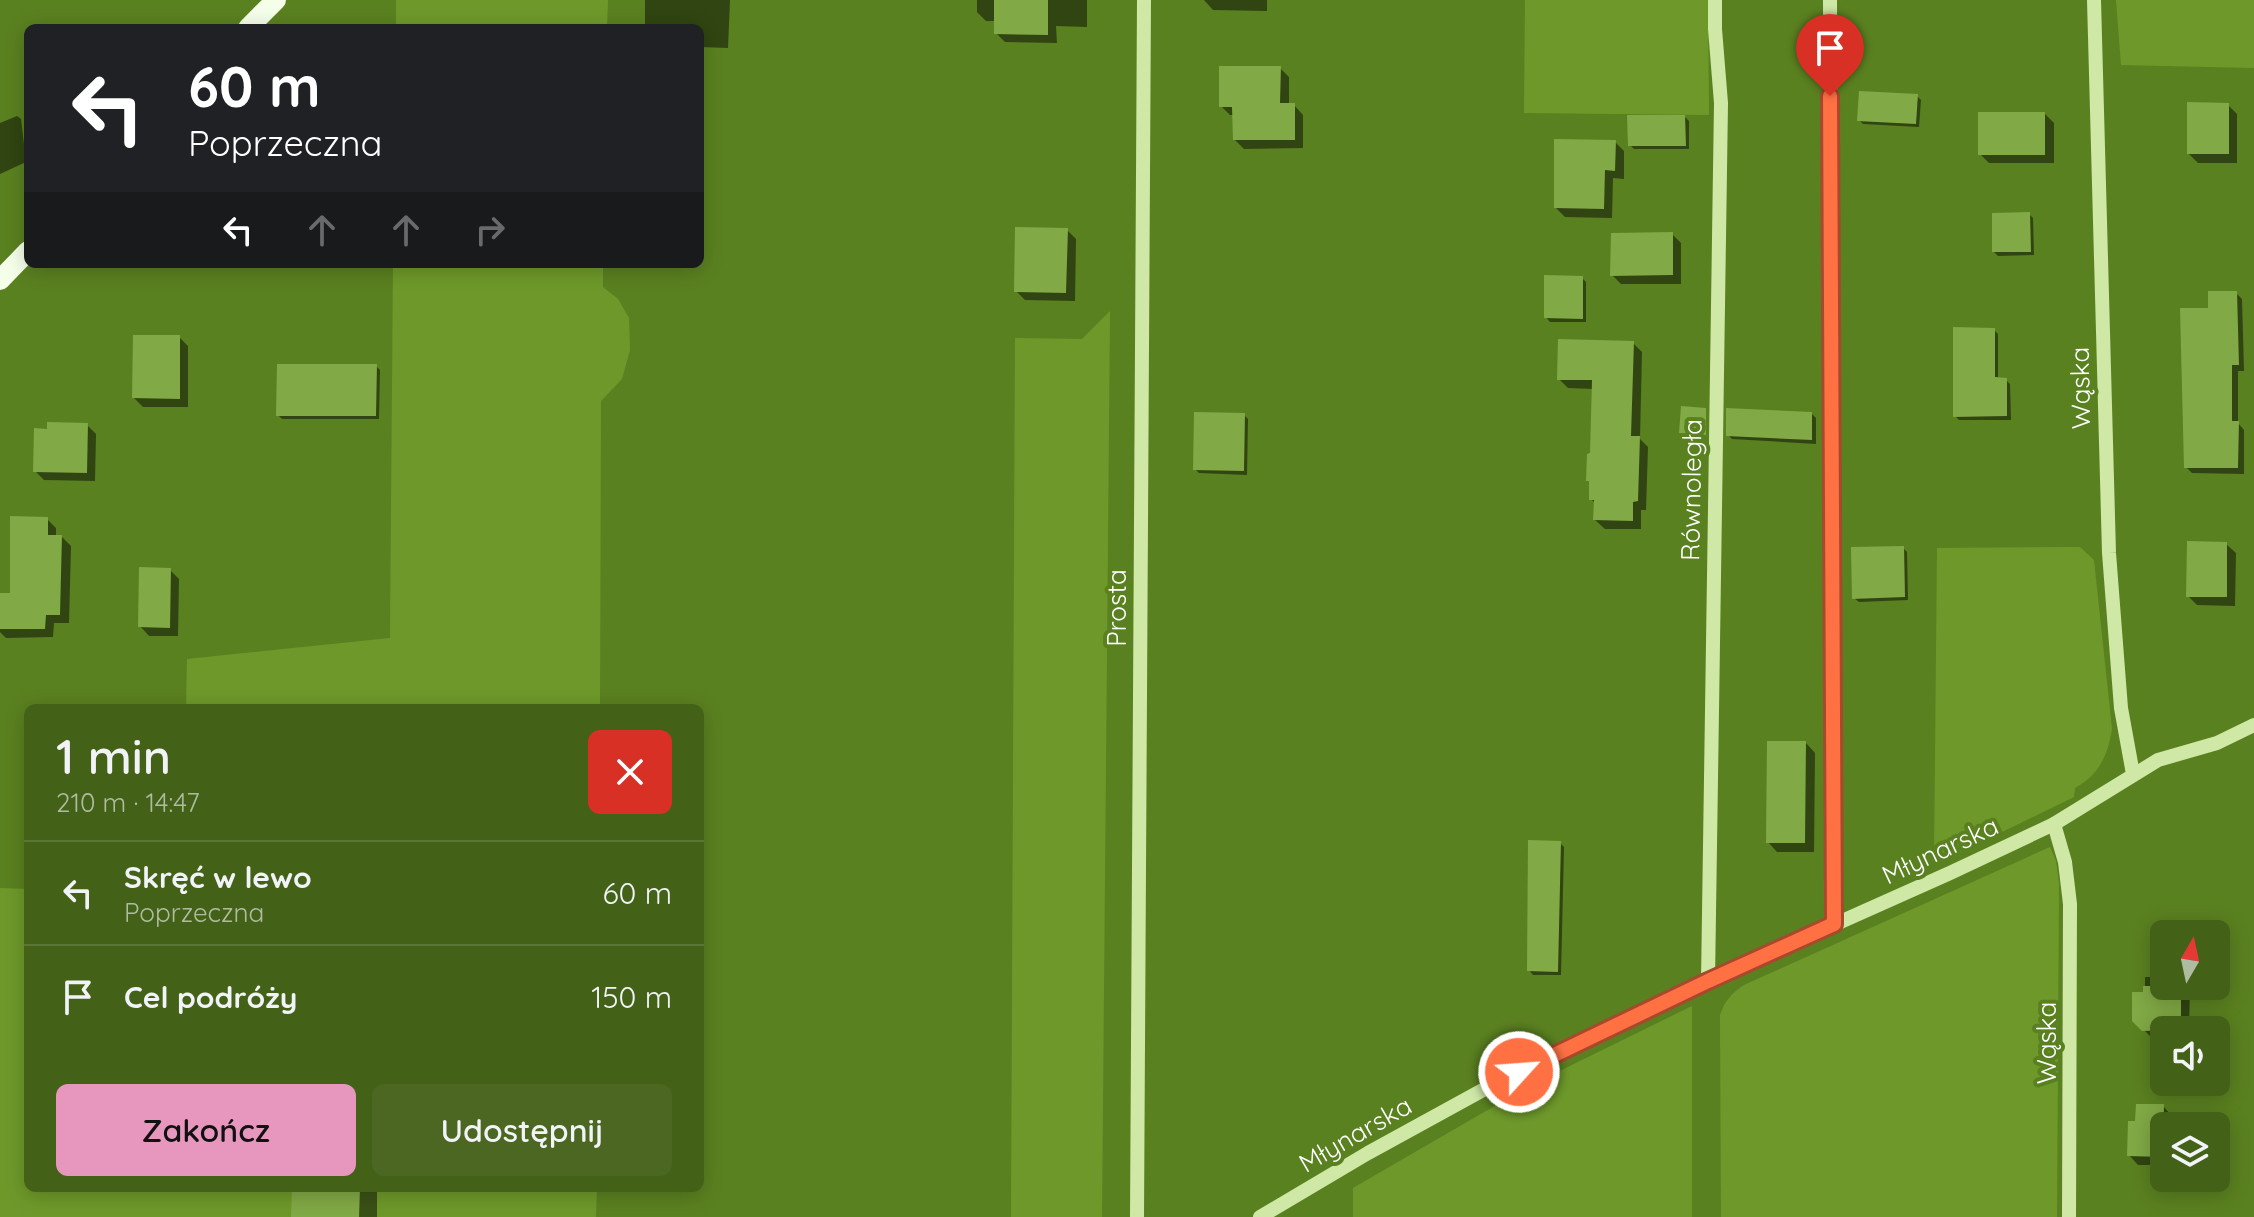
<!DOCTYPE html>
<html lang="pl">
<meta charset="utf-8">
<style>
:root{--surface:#446118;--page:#4b6721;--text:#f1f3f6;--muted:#afbca2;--line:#5c7537;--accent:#e797bd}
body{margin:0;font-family:Quicksand,sans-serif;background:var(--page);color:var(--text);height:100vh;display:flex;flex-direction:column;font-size:30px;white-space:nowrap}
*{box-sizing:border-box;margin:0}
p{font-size:26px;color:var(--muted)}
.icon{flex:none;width:44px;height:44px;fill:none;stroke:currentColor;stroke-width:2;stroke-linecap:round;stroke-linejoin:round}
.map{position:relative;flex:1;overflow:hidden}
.side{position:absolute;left:24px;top:704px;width:680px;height:488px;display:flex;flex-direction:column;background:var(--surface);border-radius:12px;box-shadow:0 4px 20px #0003}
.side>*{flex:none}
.banner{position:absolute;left:24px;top:24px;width:680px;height:244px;border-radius:12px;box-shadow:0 4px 20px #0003;background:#202124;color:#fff;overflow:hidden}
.needle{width:52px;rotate:9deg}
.buttons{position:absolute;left:2150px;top:920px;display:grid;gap:16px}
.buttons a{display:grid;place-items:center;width:80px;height:80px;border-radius:12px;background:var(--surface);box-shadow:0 4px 20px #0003;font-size:40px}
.pin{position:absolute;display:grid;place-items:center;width:68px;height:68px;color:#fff;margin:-82px -34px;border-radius:50% 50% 50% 0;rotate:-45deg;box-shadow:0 0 8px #0007}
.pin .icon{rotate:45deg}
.me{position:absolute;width:88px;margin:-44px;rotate:64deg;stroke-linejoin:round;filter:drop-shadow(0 0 6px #0008)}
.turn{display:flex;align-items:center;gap:28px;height:168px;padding:0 32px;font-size:36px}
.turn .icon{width:104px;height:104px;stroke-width:2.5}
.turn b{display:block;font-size:56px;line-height:68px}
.lanes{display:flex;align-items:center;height:76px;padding:0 32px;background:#0003;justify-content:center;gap:40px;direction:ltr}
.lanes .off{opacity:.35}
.round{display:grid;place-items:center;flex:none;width:84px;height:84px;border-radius:12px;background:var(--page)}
.overview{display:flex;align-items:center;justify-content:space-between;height:136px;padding:0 32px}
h1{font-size:48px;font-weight:600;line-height:60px}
.primary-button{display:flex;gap:16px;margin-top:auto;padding:16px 32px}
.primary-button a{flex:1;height:92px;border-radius:12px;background:var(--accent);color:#111;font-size:32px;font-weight:600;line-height:92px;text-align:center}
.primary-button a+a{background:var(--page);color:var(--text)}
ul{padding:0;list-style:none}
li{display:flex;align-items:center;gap:24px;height:104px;padding:0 32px;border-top:2px solid var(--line)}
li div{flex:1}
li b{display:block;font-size:30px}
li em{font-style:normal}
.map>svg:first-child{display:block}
.green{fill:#6e992a}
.shadow{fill:#0007}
.building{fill:#81a945}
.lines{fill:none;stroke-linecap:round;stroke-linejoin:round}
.minor{stroke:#cfe8a6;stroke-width:14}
.major{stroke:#f4fee9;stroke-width:20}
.route-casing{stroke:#a6492c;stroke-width:20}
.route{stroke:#ff7043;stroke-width:14}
.labels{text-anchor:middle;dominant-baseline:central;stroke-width:8;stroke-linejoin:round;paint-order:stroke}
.street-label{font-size:26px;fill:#fff;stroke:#5a8120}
</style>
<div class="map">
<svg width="2254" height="1217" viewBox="0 0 2254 1217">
<rect width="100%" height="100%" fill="#5a8120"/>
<!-- green -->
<g class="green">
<polygon points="396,0 608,0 607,28 396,28"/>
<polygon points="1525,0 1708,0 1709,115 1524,113"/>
<polygon points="2116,0 2254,0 2254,68 2121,65"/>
<polygon points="393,264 603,264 603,287 618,299 629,318 630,350 622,379 601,401 600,708 186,708 187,659 390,638"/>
<polygon points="1110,311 1102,1217 1011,1217 1015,338 1082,339"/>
<path d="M2080 547 2094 560 2112 729C2108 755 2099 775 2075 788L2074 797 1934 865 1937 548Z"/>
<path d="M2050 847 2056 861 2059 884 2057 1217H1721L1720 1015C1725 1000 1732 993 1744 985Z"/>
<polygon points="0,888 28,889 28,1188 597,1188 596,1217 0,1217"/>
<polygon points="1692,1006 1692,1217 1353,1217 1353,1188 1529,1086"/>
</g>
<!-- shadow -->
<g class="shadow">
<polygon points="645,0 730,0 728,48 700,47 700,28 645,28"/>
<polygon points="977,0 1087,0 1087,27 1056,26 1057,43 1005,42 996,33 996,21 986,21 977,12"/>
<polygon points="1204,0 1267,0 1267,11 1213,10"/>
<polygon points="1280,68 1289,77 1289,105 1294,105 1303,115 1303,148 1244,149 1235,140 1234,115 1230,115 1221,106"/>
<polygon points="1917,96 1921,100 1919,127 1863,124 1859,120"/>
<polygon points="2228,105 2237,114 2237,163 2198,163 2189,154"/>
<polygon points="2045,114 2054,123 2054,163 1989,163 1980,154"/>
<polygon points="17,116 21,119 26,162 0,174 0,123"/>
<polygon points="1685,117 1689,121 1689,149 1634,149 1630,145"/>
<polygon points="1615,142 1624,151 1624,179 1613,178 1612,218 1565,217 1556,208"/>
<polygon points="2029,214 2033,218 2034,255 1998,256 1994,252"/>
<polygon points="1067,230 1076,239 1075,301 1025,300 1016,291"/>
<polygon points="1672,234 1681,243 1681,284 1621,284 1612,275"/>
<polygon points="1582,278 1586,282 1586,322 1550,322 1546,317"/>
<polygon points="2236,293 2242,299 2244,371 2238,371 2238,423 2244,430 2244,474 2192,473 2186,467"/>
<polygon points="1994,330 1998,334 1998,379 2006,380 2010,384 2011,420 1959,420 1955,416"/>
<polygon points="179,337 188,346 188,407 143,407 134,398"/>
<polygon points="1633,343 1642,352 1640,439 1648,447 1646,510 1641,510 1641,529 1605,529 1595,520 1596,504 1591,499 1594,389 1568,388 1559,379"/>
<polygon points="376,366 380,370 379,419 282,419 278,415"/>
<polygon points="1812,414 1816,418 1816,444 1732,439 1728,435"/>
<polygon points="1244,415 1248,419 1247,475 1199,473 1195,469"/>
<polygon points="87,425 96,434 95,481 44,480 35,471"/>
<polygon points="47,519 56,528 56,537 62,537 71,546 69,623 54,623 53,637 6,638 0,632 0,595 12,595"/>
<polygon points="2226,544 2236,553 2235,606 2197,605 2188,596"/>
<polygon points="1903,548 1907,552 1908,600 1859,602 1854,598"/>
<polygon points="170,570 179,579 178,636 149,636 140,626"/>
<polygon points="1806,743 1815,753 1814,852 1777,852 1768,842"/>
<polygon points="1560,843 1564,847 1561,975 1533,975 1529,970"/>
<polygon points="2145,977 2164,977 2164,986 2190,986 2189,1030 2164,1030 2164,1040 2154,1040 2134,1020 2145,994"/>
<polygon points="2163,1106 2172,1116 2172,1126 2164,1126 2164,1165 2138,1165 2129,1155 2137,1123"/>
<polygon points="294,1188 377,1188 377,1217 293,1217"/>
</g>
<!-- building -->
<g class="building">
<polygon points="994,0 1048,0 1048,35 994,34"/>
<polygon points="1219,66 1281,66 1280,103 1295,103 1295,140 1233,140 1232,107 1219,107"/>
<polygon points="1859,91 1918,94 1916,124 1857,121"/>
<polygon points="2187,102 2229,103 2229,154 2187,154"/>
<rect x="1978" y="112" width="67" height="43"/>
<polygon points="1627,115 1685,115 1686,146 1628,146"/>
<polygon points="1554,139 1616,140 1615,171 1605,170 1604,209 1554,208"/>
<polygon points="2030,212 2031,252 1992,252 1992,213"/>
<polygon points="1015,227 1068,228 1066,293 1014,292"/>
<polygon points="1673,232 1673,275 1610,276 1611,233"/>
<polygon points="1544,275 1583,276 1583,319 1544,318"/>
<polygon points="2208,291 2237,291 2239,365 2232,365 2232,421 2239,421 2238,468 2184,468 2180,308 2208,308"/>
<polygon points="1953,327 1995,328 1995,377 2007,378 2007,416 1953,417"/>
<polygon points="133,335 180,335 180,399 132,398"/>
<polygon points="1558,339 1634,341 1631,436 1640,436 1638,501 1633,502 1633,521 1593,520 1594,500 1589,500 1589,481 1586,481 1587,454 1590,453 1592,380 1557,380"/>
<polygon points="277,364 377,364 376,416 276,416"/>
<polygon points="1681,406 1706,408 1706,435 1679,433"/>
<polygon points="1726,408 1812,412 1812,440 1726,436"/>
<polygon points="1194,412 1245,413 1244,471 1193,470"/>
<polygon points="47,422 88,423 87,473 33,472 34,428 47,429"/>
<polygon points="10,516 48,517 48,535 62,535 60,615 46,615 45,629 0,629 0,593 10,593"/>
<polygon points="2187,541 2227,542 2227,597 2186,597"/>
<polygon points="1904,546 1905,597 1852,599 1851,547"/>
<polygon points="139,567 171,568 170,628 138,627"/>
<polygon points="1767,741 1806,741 1805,843 1766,843"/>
<polygon points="1528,840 1561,841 1558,972 1527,971"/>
<polygon points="2143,986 2181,986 2181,1030 2142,1031 2132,1021 2132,992 2143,992"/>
<polygon points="2136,1104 2164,1104 2163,1157 2127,1156 2128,1121 2135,1121"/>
<polygon points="292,1188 360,1188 359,1217 291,1217"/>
</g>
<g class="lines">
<!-- minor -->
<g class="minor">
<polyline points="1830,0 1834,924"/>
<polyline points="2094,0 2109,553 2121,708 2133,774"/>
<polyline points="2054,824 2065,862 2070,904 2069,1217"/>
<polyline points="1708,981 1721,103 1715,29 1715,0"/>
<polyline points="1137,1217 1144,0"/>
<polyline points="1260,1217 1368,1153 1492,1085 1708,981 1950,873 2054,824 2158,760 2217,743 2254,725"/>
</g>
<!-- major -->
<g class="major">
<polyline points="248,28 276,0"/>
<polyline points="0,280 28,251"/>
</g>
</g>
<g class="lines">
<!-- route casing -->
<g class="route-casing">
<polyline id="route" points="1519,1072 1708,981 1834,924 1830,96"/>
</g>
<!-- route -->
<use href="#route" class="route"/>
</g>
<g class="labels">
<!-- street labels -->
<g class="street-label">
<text transform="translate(2080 388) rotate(-91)">Wąska</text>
<text transform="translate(1691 490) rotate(-89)">Równoległa</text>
<text transform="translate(1116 608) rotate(-90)">Prosta</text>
<text transform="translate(1940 850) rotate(-25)">Młynarska</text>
<text transform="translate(2046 1043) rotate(-90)">Wąska</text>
<text transform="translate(1355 1134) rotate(-30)">Młynarska</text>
</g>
</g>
</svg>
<div class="buttons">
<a><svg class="needle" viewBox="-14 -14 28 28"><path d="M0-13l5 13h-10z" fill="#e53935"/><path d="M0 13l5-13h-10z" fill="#afbca2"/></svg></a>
<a><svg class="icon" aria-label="sound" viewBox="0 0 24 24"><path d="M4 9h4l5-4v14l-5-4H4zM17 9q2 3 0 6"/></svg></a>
<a><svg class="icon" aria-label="layers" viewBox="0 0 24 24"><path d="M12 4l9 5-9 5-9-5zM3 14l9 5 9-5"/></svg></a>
</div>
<div class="pin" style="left:1830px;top:96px;background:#d93025"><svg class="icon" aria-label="arrive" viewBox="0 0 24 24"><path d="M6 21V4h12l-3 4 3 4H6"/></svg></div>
<svg class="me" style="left:1519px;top:1072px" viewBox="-20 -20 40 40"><circle r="17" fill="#ff7043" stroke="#fff" stroke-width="3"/><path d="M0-11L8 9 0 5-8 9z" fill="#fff"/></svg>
<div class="banner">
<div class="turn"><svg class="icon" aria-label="left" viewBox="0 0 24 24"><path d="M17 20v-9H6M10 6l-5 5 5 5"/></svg><div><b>60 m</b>Poprzeczna</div></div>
<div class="lanes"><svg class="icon" aria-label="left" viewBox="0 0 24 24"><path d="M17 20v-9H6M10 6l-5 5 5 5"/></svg><svg class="icon off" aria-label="ahead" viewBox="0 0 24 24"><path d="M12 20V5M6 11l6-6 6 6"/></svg><svg class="icon off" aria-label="ahead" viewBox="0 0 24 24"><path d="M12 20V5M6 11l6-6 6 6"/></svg><svg class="icon off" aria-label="right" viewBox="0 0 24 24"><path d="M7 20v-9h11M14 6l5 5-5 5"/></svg></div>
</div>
<section class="side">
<div class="overview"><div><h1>1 min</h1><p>210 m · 14:47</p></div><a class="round" style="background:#d93025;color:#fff"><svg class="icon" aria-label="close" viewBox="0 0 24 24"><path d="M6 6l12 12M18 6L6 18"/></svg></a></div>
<ul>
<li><svg class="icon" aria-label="left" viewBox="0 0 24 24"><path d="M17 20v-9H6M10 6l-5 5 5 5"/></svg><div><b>Skręć w lewo</b><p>Poprzeczna</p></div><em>60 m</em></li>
<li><svg class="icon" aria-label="arrive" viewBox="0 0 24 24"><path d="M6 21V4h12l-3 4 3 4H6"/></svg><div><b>Cel podróży</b></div><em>150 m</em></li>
</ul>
<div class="primary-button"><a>Zakończ</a><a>Udostępnij</a></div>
</section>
</div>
